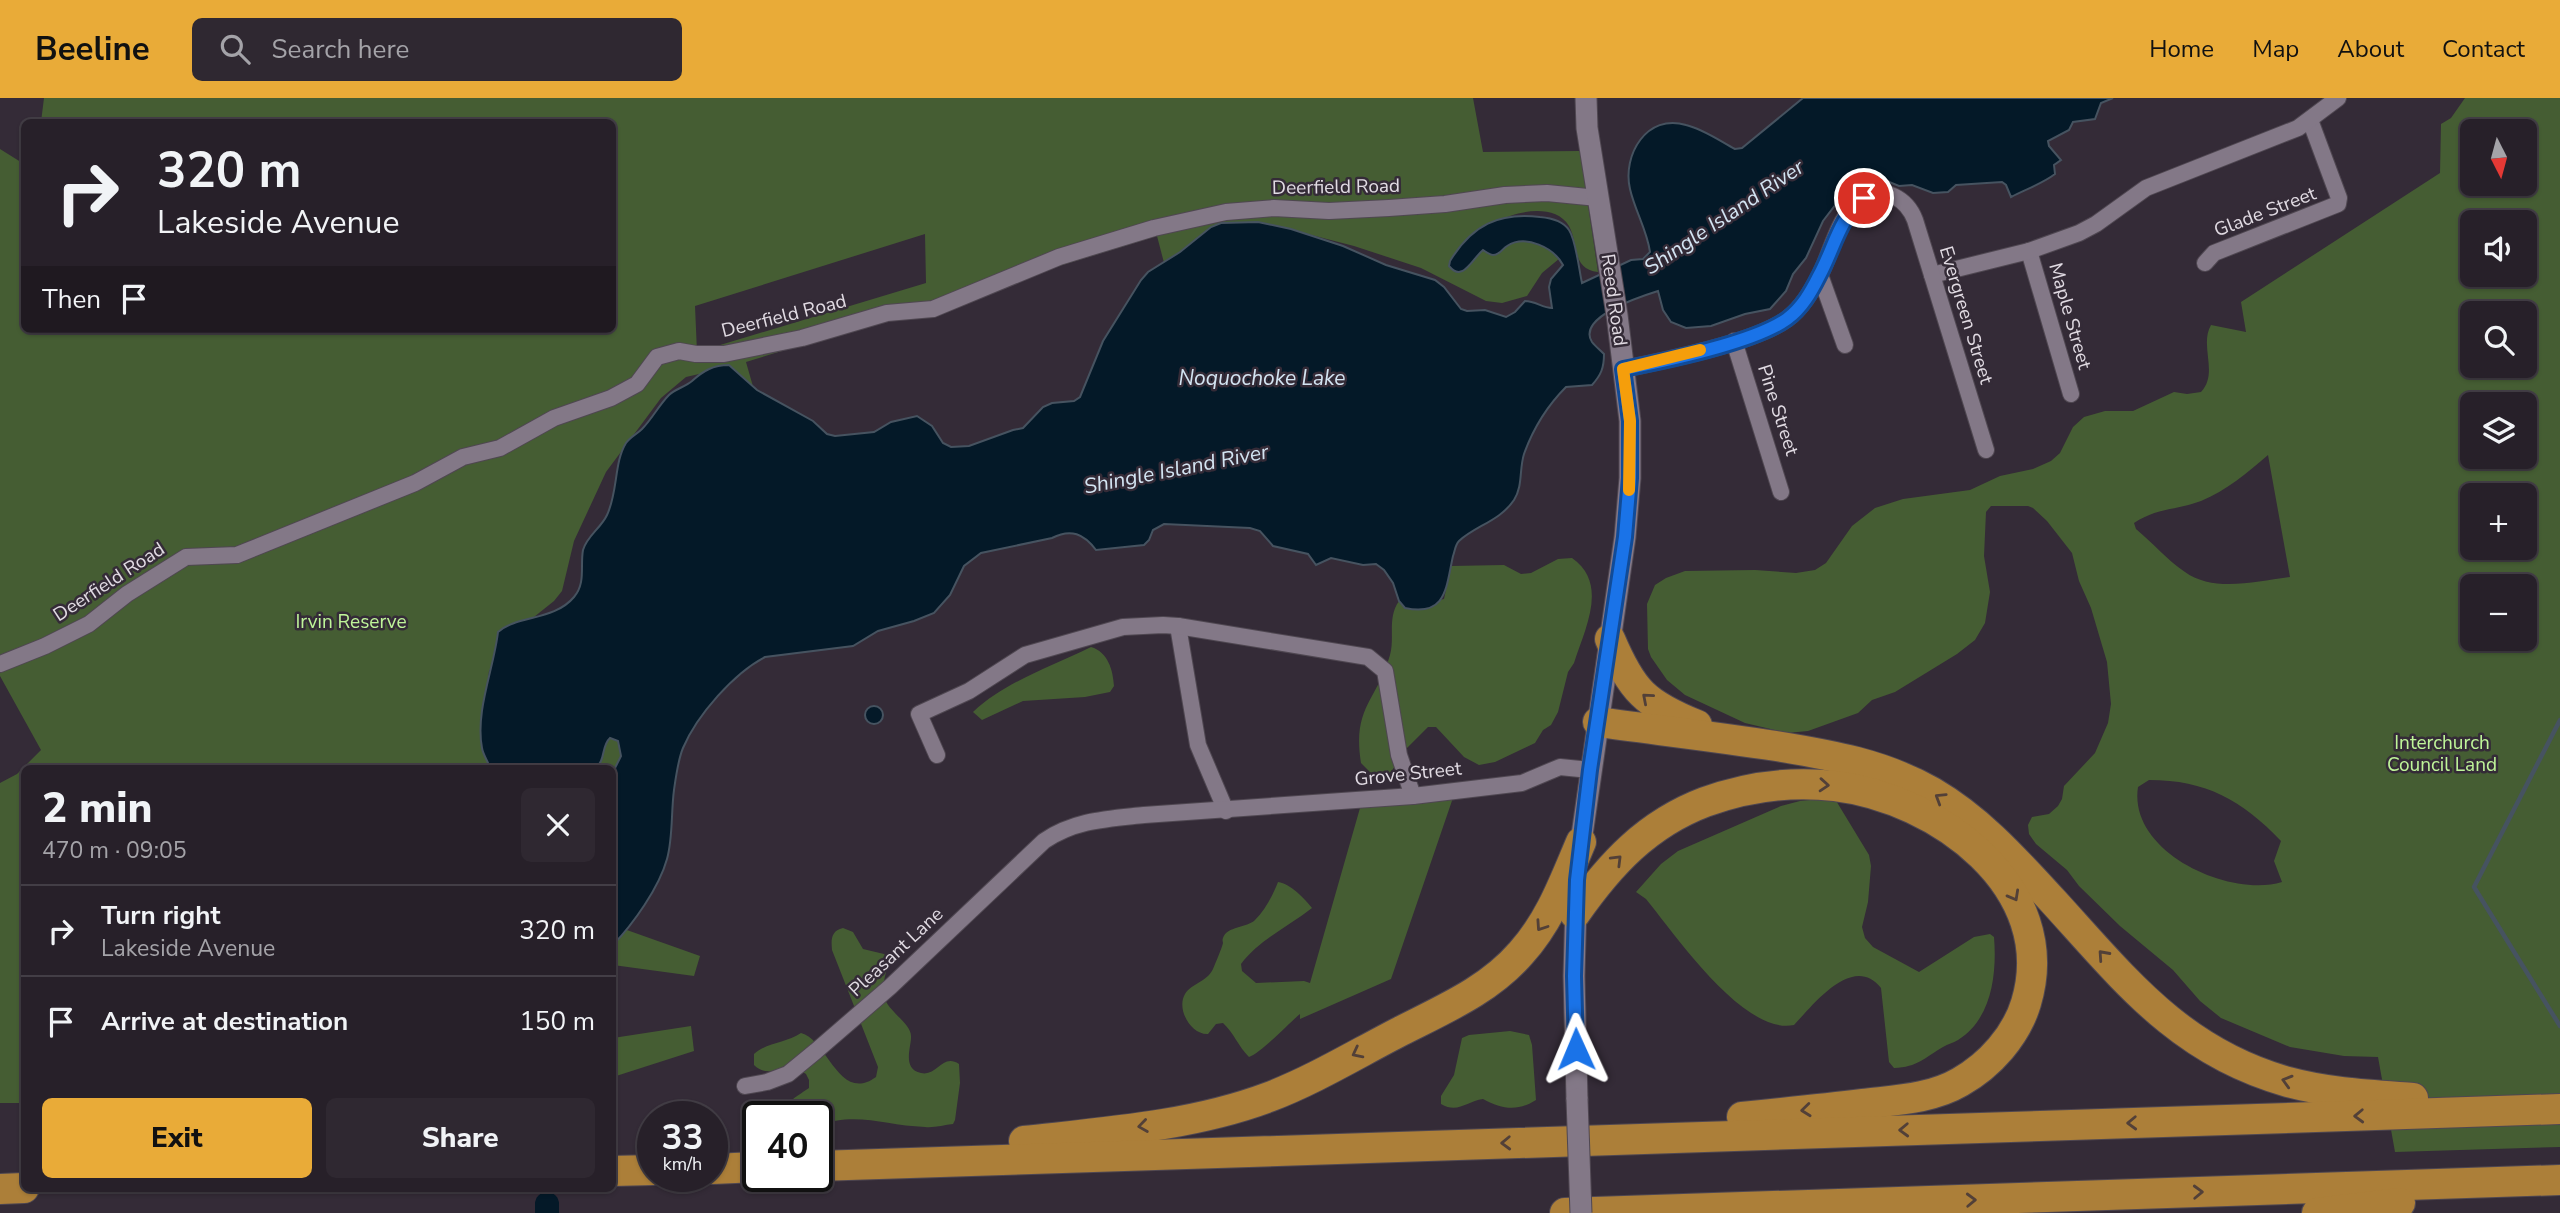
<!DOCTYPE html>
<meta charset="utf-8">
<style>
:root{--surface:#272029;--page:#2f2831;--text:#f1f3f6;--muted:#a4a3a8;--line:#433e46;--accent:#e9ab38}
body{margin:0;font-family:"Nunito Sans",sans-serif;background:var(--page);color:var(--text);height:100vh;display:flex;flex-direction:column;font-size:26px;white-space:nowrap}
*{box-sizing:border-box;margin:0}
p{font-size:23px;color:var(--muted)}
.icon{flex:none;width:38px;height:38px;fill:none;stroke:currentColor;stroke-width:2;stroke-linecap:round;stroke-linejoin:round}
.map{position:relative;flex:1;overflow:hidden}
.side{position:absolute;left:21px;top:667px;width:595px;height:427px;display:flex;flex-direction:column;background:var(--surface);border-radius:10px;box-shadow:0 2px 5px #0004,0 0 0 2px var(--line)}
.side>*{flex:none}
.banner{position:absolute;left:21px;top:21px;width:595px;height:214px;border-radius:10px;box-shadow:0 2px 5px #0004,0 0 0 2px var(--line);background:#272029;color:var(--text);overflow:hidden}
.needle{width:46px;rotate:174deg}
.controls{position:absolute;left:2460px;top:21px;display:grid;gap:14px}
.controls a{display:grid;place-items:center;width:77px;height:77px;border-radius:10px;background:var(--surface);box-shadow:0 2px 5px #0004,0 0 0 2px var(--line);font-size:35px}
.speed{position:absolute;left:637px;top:1003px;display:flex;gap:14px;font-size:35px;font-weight:700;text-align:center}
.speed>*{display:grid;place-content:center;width:91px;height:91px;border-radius:50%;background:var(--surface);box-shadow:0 2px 5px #0004,0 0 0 2px var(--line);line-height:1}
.speed small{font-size:18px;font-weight:400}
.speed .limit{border:4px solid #111;border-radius:10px;background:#fff;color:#111}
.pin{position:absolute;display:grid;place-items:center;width:60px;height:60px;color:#fff;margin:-30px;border:4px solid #fff;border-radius:50%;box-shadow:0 2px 7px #0007}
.me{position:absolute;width:77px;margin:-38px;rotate:359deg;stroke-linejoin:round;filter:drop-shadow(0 0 5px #0008)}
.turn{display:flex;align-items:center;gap:24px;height:147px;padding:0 21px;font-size:32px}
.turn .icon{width:91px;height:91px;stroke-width:2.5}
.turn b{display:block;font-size:49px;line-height:60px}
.then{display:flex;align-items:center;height:66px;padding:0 21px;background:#0003;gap:14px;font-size:26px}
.round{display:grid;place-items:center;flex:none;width:74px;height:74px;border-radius:10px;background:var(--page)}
.overview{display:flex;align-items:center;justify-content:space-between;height:119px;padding:0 21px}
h1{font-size:42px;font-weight:800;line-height:52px}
.cta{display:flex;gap:14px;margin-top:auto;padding:14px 21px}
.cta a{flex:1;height:80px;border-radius:10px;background:var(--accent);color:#111;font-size:28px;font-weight:800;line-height:80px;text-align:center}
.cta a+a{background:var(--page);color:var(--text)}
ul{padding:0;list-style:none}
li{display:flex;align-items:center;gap:21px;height:91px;padding:0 21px;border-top:2px solid var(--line)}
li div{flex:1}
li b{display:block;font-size:26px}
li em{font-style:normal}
header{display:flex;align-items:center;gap:42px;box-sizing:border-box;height:98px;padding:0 35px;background:var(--accent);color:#111}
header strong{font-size:33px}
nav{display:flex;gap:38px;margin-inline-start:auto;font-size:24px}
.search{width:490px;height:63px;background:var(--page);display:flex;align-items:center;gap:18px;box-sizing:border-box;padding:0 24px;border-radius:10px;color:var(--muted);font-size:26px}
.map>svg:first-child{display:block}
.green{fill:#455d33;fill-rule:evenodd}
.water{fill:#041928;stroke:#465360;stroke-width:2}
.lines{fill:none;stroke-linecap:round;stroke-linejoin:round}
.stream{stroke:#465360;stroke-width:4.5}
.river{stroke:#041928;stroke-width:24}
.minor-casing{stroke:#4f4751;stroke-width:18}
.tertiary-casing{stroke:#4f4751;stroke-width:23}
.motorway-casing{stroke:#4f4751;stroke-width:32}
.minor{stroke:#837887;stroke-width:16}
.tertiary{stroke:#837887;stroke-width:21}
.motorway{stroke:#ac7f39;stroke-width:30}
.tertiary-bridge-casing{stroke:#4f4751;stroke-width:23;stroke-linecap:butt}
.tertiary-bridge{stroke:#837887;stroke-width:21}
.oneway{stroke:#524038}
.route-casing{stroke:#114b97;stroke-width:18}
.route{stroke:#1a73e8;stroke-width:12}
.slow{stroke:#f59e0b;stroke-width:12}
.labels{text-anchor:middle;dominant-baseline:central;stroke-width:5;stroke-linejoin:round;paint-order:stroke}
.street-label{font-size:19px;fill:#e1dbe3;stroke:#342b37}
.park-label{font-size:19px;fill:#bff599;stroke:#342b37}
.water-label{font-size:21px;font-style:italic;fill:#d3e4f2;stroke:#342b37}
</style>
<header>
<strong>Beeline</strong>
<div class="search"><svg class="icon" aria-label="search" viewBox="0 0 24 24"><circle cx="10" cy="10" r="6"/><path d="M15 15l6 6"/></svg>Search here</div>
<nav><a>Home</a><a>Map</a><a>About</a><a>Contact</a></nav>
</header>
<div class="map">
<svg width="2560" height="1115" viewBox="0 0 2560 1115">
<rect width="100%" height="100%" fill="#342b37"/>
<!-- green -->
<g class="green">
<path d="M44 0H1473L1483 54 1580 53 1598 174C1571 171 1579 146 1569 128 1555 105 1517 113 1498 123L1532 133 1560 160 1542 175 1527 198 1502 205 1486 203 1421 170 1354 148 1292 132 1168 180 1157 138 746 264 754 292 699 276 686 279 661 300 606 374 574 443 562 493 554 503 524 527 489 573 484 610 485 644 491 670H24V1005H0V685L17 676 41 652 0 578V51L24 66V231H612V24H41ZM925 136 926 185 697 254 695 208Z"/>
<path d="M2465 0H2560V1049L2395 1054 2378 959 2344 958 2290 949 2221 920 2200 903 2173 872 2120 828 2079 788 2067 772 2036 746 2029 736 2028 727 2032 719 2049 716 2058 708 2062 701 2064 688 2095 655 2108 625 2111 606 2107 564 2091 510 2079 483 2072 455 2047 423 2033 410 2028 408H1991L1986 414 1984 458 1990 494 1985 525 1975 542 1957 556 1895 594 1872 602 1858 615 1808 633 1787 635 1745 625 1685 597 1667 582 1651 559 1648 551 1647 506 1655 487 1666 480 1685 473 1755 472 1796 475 1815 472 1826 465 1852 428 1875 410 1903 401 1970 392 2000 378 2033 371 2051 363 2060 355 2073 329 2084 319 2105 313H2133L2174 294 2187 296 2201 294C2219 275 2199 248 2211 227L2246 234 2241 204 2440 75 2441 26 2451 20ZM2473 33H2525V86H2473ZM2473 124H2525V177H2473ZM2473 215H2525V268H2473ZM2473 306H2525V359H2473ZM2268 357 2290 479C2257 483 2214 495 2185 474 2167 462 2153 445 2136 431L2134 425C2156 410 2177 412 2201 403 2226 393 2248 374 2268 357ZM2473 397H2525V450H2473ZM2473 488H2525V541H2473ZM2149 682C2206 682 2242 702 2281 743L2274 763 2282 784C2229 800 2128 754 2138 689Z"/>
<path d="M1572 460C1609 486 1585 530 1574 565L1568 574 1558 614 1551 627 1543 632 1535 645 1495 664 1479 667 1464 659 1436 629H1428L1407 650 1391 674 1376 680 1361 665C1352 609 1377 603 1390 557 1395 539 1387 520 1399 503L1405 510 1444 501 1451 468 1504 467 1521 476 1531 475 1558 461Z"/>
<path d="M1091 549C1108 554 1113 572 1114 588L1110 594 1085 599 1023 603 982 622 973 614C1006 583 1051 569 1091 549Z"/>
<path d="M610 640 618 643 621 658 613 676 612 670H595C606 663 601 648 610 640Z"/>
<path d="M1456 691 1391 881 1300 921V916C1288 926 1261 955 1249 959 1238 948 1234 935 1223 925L1216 926 1208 936C1191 937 1176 911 1185 896 1192 885 1207 884 1213 871 1215 866 1222 850 1223 845 1223 844 1222 842 1223 840 1227 828 1247 830 1255 822 1265 812 1273 797 1278 784 1291 786 1304 800 1312 810 1289 828 1259 842 1241 866L1242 873 1256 885 1304 883 1310 885 1362 703Z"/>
<path d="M1829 700 1835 701 1869 757 1871 768 1868 804 1862 829 1865 840 1873 849 1919 874 1974 839 1990 836 1994 839C1997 875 1992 921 1958 942 1953 945 1948 946 1943 949 1924 960 1918 969 1894 970L1889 964 1881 890C1853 854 1812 908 1794 927 1744 938 1674 835 1646 801L1636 794 1661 766 1678 753 1781 708 1800 703Z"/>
<path d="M843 830 853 834 863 851 884 856 888 860C888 873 881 885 884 898 887 913 911 925 911 938 912 947 901 971 921 975 937 979 942 955 959 966L960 985 955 1022 953 1026C944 1027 934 1030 925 1029 885 1028 857 1013 817 1028V1018H787C783 1004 798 998 809 990V982L806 976C803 974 799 971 795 971 780 968 767 980 754 967V956C768 944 786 945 801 935 828 942 839 1006 876 979L878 969 832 852C831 841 831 833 843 830Z"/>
<polygon points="624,831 700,858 694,878 613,867 613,840"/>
<polygon points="691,928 694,953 613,979 613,940"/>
<path d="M1510 933 1529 937 1532 947 1536 1002C1517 1014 1502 1011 1483 1001 1467 1003 1458 1016 1441 1006V998L1454 977 1462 940 1469 937Z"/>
</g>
<!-- water -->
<g class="water">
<path d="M1803 0H2113L2101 5 2095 21 2073 24 2069 32 2048 43 2049 48 2061 62 2054 67 2055 76C2042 86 2026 91 2011 99L2006 87 2002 84 1956 87 1948 94 1933 95 1912 87 1899 88 1882 81 1868 80 1846 93 1823 123 1806 160 1793 176 1786 193 1770 211 1745 216 1711 228 1686 230 1671 224 1663 212 1658 193C1642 198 1576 219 1592 244 1595 248 1601 253 1604 256 1604 270 1601 277 1592 287L1566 289C1547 308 1533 331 1524 356 1519 372 1523 388 1514 402 1500 423 1475 428 1459 443 1455 447 1455 453 1453 458 1446 489 1447 519 1405 510L1399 503 1393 485 1384 472 1376 466 1363 467 1331 460 1316 467 1308 456 1273 448 1260 433 1250 430 1164 426 1153 432 1149 442 1144 447 1096 452C1084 436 1071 430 1052 440L981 455 964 468 950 497 934 515 914 523 878 533 853 548 765 559C734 575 697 617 683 650 678 662 676 678 674 692 671 714 673 740 667 761 659 790 633 826 613 847L612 676 621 658 618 643 610 640C601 648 606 663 595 670H490C488 663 483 657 482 650 475 613 494 570 498 534 517 517 554 523 574 499 586 485 580 468 583 452 587 438 601 430 607 417 618 394 614 364 626 345 630 339 637 336 642 331 652 321 659 307 669 297 675 291 685 289 692 283 703 273 713 267 729 267L757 292 813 323 827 336 835 338 874 334 891 324 917 318 932 328 943 345 951 349 969 348 1013 332 1023 330 1043 309 1052 305 1074 303 1080 299 1103 243 1141 182 1148 174 1180 154 1211 129 1221 125 1258 124 1291 131 1343 148 1386 167 1435 182 1444 189 1461 211 1467 213 1485 212 1506 219 1515 214 1525 203C1536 203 1542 210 1552 210L1549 189 1551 181 1563 167C1554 150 1526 136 1507 148 1502 151 1500 157 1493 157 1490 157 1486 154 1483 152 1472 161 1463 185 1449 168L1450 163C1472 127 1499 114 1540 119 1551 120 1563 123 1569 132 1576 142 1579 172 1582 185L1631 162 1643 161 1650 154C1647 132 1635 113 1630 91 1622 57 1647 15 1686 27 1703 31 1720 43 1735 51L1742 50Z"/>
<circle cx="874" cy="617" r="9"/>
</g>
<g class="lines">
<!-- stream -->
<polyline class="stream" points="2560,622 2474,789 2560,928"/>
<!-- river -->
<polyline class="river" points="547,1106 547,1115"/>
<!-- minor casing -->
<g class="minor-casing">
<g id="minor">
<polyline points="2029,153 2071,296"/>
<polyline points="2205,165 2214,155 2338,106 2339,100 2310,22"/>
<polyline points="1820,177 1845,247"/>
<polyline points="1932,177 2029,153 2079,135 2096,126 2146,90 2298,30 2338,0"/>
<polyline points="1734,243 1781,394"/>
<path d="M1624 271C1665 262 1754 245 1787 221 1802 210 1811 194 1819 179 1832 154 1838 116 1863 100 1884 87 1907 101 1915 122L1986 352"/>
<polyline points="1178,528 1198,647 1226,713"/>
<polyline points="0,566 45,548 89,526 127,496 186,459 237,457 415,385 463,359 500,350 554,320 611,300 637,286 657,259 679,253 696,256 724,256 802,240 887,215 933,211 1059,159 1154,130 1226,114 1274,110 1329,113 1389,110 1445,106 1505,97 1547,95 1598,100"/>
<polyline points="937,657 919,616 969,593 1025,557 1123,529 1163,527 1178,528 1368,559 1385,573 1399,657 1413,698"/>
<path d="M745 988 767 984 788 976 816 953 890 889 1044 743C1075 722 1107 721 1144 717L1413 698 1522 685 1560 669 1590 672"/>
</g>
</g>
<!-- tertiary casing -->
<g class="tertiary-casing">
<g id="tertiary">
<polyline points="1579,758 1625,439 1630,380 1630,323 1617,217 1587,30 1586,0"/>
<polyline points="1576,804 1574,878 1577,1001"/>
</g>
</g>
<!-- motorway casing -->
<g class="motorway-casing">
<g id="motorway">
<path d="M1610 541C1632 593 1645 606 1697 627"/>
<path d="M1598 624C1657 632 1717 639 1776 648 1831 657 1883 666 1932 694 1980 722 2016 763 2053 803 2125 882 2180 954 2288 984 2328 995 2372 997 2413 1000"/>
<path d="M1575 816C1610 766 1647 726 1705 704 1746 689 1791 683 1835 688 1937 700 2061 789 2026 905 2016 938 1990 967 1960 984 1931 1001 1895 1002 1863 1006 1822 1011 1782 1015 1742 1019"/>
<path d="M1024 1043C1105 1034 1192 1028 1269 999 1314 982 1358 955 1401 933 1444 911 1489 892 1521 855 1550 823 1564 784 1581 744"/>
<polyline points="817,1068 2560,1011"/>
<polyline points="712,1071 758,1069"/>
<polyline points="612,1073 653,1072"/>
<polyline points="0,1091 24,1090"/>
<polyline points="1565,1115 2560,1082"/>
<polyline points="2317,1115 2400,1105"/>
</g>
</g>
<!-- minor -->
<use href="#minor" class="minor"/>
<!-- tertiary -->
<use href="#tertiary" class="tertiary"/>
<!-- motorway -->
<use href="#motorway" class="motorway"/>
<!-- tertiary-bridge casing -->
<g class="tertiary-bridge-casing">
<polyline id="tertiary-bridge" points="1577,1001 1581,1115"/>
</g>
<!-- tertiary-bridge -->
<use href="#tertiary-bridge" class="tertiary-bridge"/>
</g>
<!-- one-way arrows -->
<defs><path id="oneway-chevron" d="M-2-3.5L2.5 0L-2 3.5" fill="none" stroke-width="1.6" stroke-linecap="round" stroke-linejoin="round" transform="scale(1.75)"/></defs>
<g class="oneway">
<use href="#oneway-chevron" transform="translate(1647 600) rotate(-139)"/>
<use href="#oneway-chevron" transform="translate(1824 687) rotate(4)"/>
<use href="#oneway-chevron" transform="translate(1940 700) rotate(-148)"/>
<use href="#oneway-chevron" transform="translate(1617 762) rotate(-45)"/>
<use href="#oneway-chevron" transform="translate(2014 798) rotate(61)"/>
<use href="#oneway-chevron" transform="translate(1541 828) rotate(124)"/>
<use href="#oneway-chevron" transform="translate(2103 857) rotate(-132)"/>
<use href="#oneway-chevron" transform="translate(1357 955) rotate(153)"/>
<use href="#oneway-chevron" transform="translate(2287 983) rotate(-164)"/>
<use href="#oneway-chevron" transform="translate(1806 1012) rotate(174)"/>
<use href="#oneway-chevron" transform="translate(2359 1018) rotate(178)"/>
<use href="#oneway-chevron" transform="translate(2132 1025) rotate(178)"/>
<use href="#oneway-chevron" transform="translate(1143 1028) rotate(172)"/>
<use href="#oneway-chevron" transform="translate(1904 1032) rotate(178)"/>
<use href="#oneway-chevron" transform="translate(1506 1045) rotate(178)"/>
<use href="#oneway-chevron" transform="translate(2198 1094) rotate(-2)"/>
<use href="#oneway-chevron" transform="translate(1971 1102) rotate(-2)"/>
</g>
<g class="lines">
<!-- route casing -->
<g class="route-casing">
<path id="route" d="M1576 951 1574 878 1577 782 1590 672 1625 439 1630 380V323L1623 271C1665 263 1755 244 1787 221 1802 210 1811 194 1819 178 1834 151 1839 120 1864 100"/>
</g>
<!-- route -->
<use href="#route" class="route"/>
<!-- slow -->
<polyline class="slow" points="1629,392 1630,323 1623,271 1700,252"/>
</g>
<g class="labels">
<!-- street labels -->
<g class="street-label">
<text transform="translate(1336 89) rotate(-1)">Deerfield Road</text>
<text transform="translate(2265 114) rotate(-21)">Glade Street</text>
<text transform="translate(1614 202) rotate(82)">Reed Road</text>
<text transform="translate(1966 217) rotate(73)">Evergreen Street</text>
<text transform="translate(784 218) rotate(-14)">Deerfield Road</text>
<text transform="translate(2070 218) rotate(74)">Maple Street</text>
<text transform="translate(1778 312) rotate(72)">Pine Street</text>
<text transform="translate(109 484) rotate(-33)">Deerfield Road</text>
<text transform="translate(1408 676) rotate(-6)">Grove Street</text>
<text transform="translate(896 854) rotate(-43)">Pleasant Lane</text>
</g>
<!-- park labels -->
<g class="park-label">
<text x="351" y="524">Irvin Reserve</text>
<text x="2442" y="645">Interchurch<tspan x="2442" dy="22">Council Land</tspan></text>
</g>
<!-- water labels -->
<g class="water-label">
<text transform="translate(1724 119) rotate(-34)">Shingle Island River</text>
<text x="1262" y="280">Noquochoke Lake</text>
<text transform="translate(1176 371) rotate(-11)">Shingle Island River</text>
</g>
</g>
</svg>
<div class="controls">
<a><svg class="needle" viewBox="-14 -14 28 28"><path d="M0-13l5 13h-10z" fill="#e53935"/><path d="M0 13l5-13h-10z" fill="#a4a3a8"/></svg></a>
<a><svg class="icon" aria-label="sound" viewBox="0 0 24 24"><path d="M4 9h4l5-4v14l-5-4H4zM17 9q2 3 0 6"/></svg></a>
<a><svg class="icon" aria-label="search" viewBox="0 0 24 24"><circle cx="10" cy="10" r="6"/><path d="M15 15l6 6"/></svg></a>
<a><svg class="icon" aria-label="layers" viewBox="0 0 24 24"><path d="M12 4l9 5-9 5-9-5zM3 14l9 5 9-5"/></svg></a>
<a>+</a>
<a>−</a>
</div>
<div class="speed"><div>33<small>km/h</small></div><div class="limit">40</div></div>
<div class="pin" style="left:1864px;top:100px;background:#d93025"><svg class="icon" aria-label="arrive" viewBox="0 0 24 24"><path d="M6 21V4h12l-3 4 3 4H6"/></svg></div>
<svg class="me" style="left:1576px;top:951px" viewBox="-20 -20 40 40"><path d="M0-17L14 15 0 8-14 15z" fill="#1a73e8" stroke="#fff" stroke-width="4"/></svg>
<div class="banner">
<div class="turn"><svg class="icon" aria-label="right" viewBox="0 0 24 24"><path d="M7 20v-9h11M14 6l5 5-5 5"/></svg><div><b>320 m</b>Lakeside Avenue</div></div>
<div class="then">Then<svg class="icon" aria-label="arrive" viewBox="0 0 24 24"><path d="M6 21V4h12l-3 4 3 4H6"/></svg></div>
</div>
<section class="side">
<div class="overview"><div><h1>2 min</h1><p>470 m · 09:05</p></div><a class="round"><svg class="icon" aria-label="close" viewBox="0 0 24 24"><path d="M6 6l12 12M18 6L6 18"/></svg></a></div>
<ul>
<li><svg class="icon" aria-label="right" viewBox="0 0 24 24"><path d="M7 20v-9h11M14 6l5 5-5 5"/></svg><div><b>Turn right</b><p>Lakeside Avenue</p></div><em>320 m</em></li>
<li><svg class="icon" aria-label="arrive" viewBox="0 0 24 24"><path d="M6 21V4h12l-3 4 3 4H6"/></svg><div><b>Arrive at destination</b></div><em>150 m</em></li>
</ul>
<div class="cta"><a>Exit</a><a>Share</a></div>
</section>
</div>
